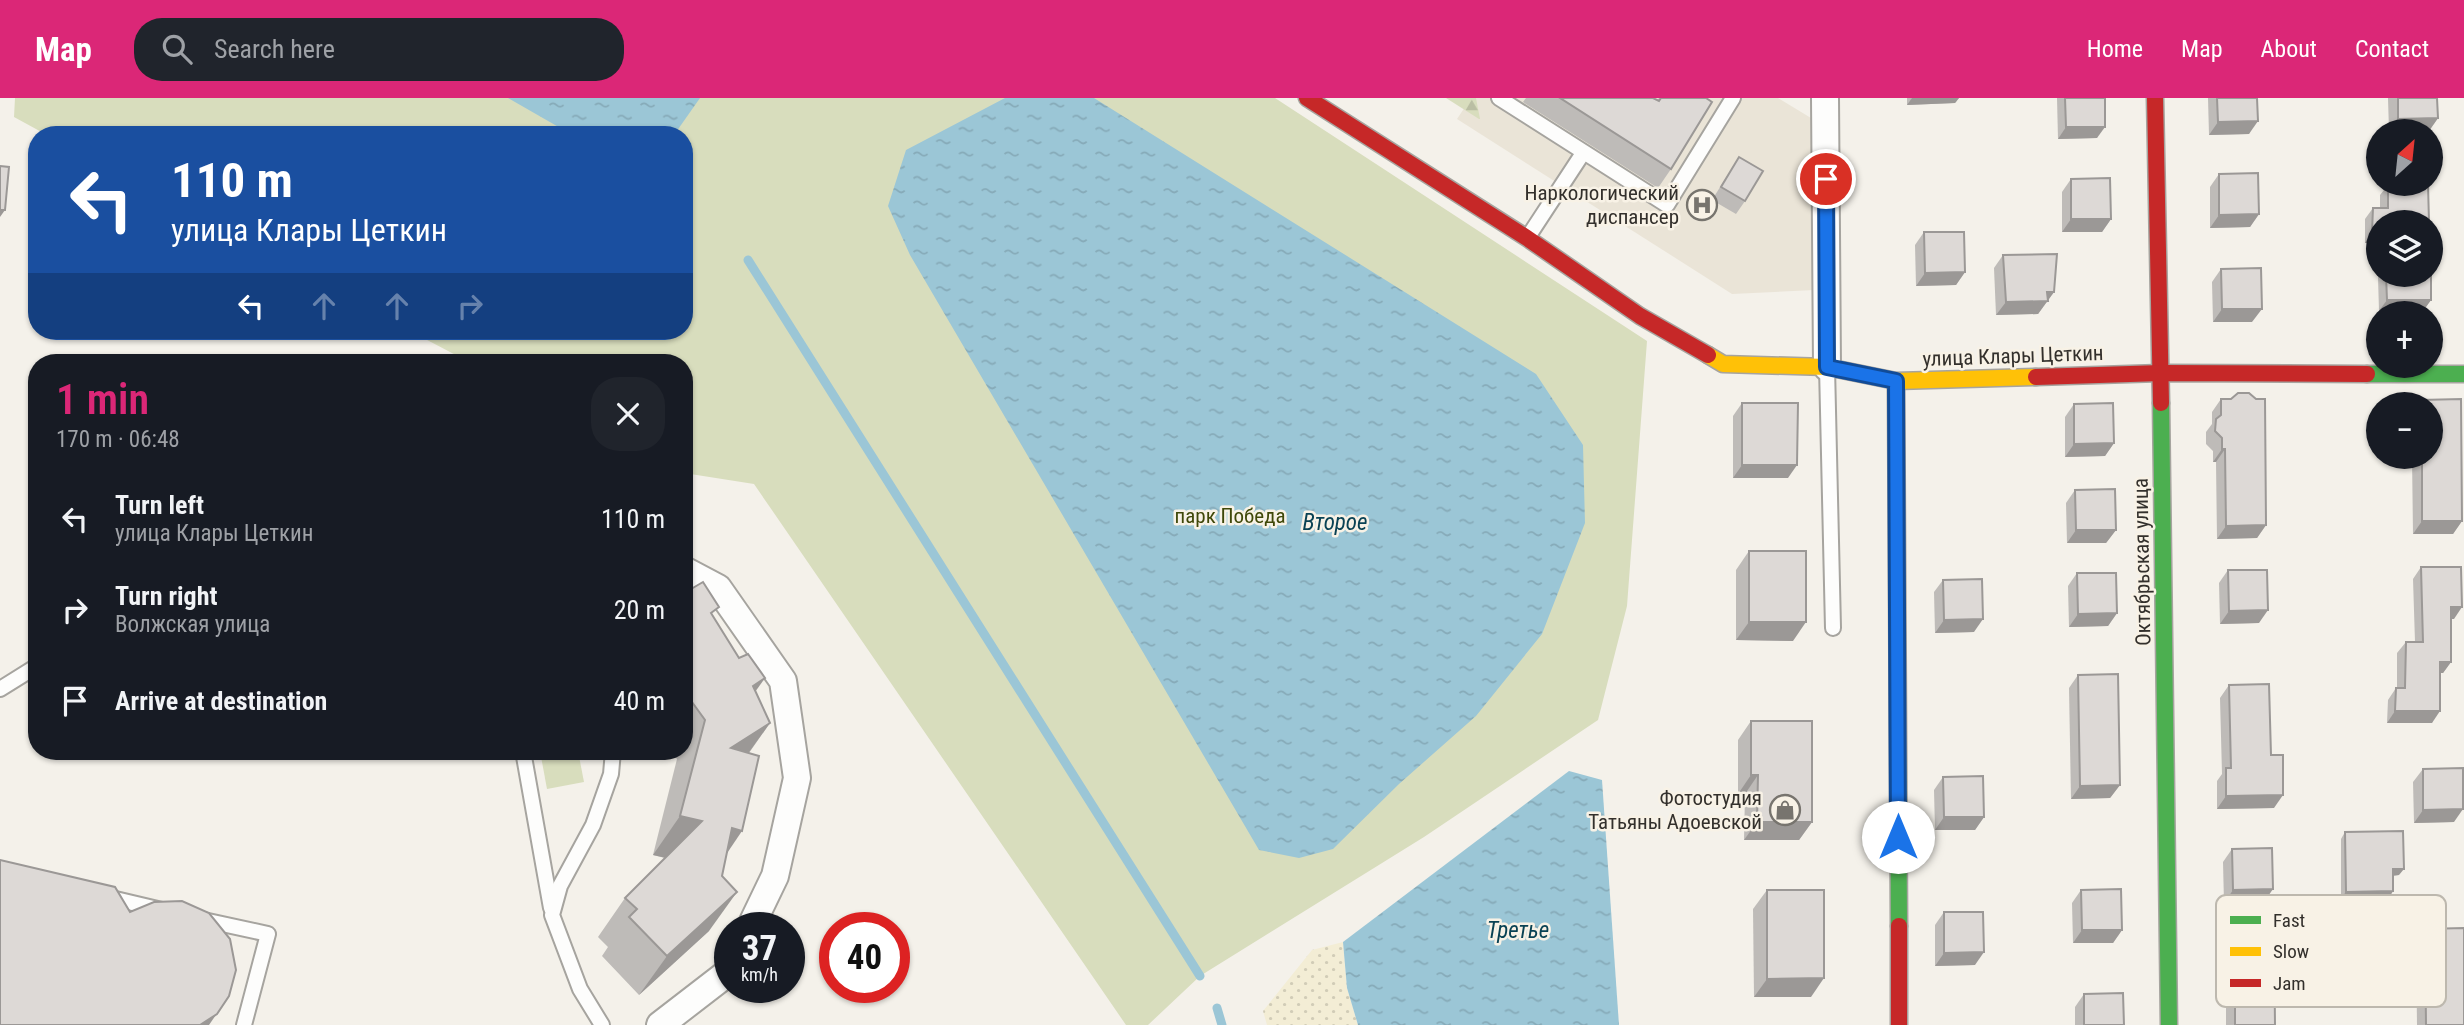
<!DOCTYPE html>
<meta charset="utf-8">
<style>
:root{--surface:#171b24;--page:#20242c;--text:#f1f3f6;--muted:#9ea1a6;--accent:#db2777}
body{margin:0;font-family:"Roboto Condensed",sans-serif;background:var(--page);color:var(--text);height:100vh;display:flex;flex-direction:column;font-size:26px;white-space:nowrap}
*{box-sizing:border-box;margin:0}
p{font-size:23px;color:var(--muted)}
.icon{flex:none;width:38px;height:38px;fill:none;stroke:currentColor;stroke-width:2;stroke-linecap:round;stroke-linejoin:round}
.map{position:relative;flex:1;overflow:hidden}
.panel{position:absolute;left:28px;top:256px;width:665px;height:406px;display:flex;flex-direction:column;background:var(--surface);border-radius:28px;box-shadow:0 2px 5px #0004}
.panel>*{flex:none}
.banner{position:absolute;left:28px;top:28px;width:665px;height:214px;border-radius:28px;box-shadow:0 2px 5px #0004;background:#1a4fa0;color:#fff;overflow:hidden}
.needle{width:46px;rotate:27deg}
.tools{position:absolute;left:2366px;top:21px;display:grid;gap:14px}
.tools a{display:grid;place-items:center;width:77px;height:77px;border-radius:50%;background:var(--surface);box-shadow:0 2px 5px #0004;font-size:35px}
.speed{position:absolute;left:714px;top:814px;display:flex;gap:14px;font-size:35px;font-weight:700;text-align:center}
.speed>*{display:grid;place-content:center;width:91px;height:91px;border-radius:50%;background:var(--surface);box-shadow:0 2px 5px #0004;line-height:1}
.speed small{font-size:18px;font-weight:400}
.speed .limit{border:10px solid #d22;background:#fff;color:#111}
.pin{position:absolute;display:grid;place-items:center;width:60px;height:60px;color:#fff;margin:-30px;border:4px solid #fff;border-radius:50%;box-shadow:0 2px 7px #0007}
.me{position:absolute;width:77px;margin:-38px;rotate:0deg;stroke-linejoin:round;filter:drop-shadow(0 0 5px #0008)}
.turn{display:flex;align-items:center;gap:24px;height:147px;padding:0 28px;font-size:32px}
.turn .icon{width:91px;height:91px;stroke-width:2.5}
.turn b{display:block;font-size:49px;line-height:60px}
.lanes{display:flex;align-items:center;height:66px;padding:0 28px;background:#0003;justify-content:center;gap:35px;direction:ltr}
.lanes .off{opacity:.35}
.round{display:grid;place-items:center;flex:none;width:74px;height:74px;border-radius:28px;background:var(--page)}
.head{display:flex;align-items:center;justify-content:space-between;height:119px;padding:0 28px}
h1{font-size:42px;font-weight:600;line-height:52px;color:var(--accent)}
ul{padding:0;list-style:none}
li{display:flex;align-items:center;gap:21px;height:91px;padding:0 28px}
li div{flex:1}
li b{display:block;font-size:26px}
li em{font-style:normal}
header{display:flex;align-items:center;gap:42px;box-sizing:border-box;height:98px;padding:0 35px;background:var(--accent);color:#fff}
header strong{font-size:33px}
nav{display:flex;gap:38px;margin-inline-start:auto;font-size:24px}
.search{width:490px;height:63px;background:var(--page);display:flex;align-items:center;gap:18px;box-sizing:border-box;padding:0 24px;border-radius:28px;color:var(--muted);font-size:26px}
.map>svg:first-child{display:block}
.built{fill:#eae4d7}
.forest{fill:url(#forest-firs)}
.sand{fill:url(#sand-dots)}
.park{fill:#d8ddbd}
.water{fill:url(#water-ripples)}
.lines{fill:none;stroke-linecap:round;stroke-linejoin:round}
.stream{stroke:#9bc6d6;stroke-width:9}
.lane-casing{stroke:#a6a49f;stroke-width:18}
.street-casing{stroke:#a6a49f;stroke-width:30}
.fast-casing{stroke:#a6a49f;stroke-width:19}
.slow-casing{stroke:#a6a49f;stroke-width:19}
.jam-casing{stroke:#a6a49f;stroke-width:19}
.lane{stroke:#fdfdfc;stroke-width:14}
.street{stroke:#fdfdfc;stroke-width:26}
.fast{stroke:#4caf50;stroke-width:16}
.slow{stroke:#ffc107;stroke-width:16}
.jam{stroke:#c62828;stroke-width:16}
.wall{fill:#bebbb8}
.shaded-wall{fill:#9b9896}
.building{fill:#ddd9d6;stroke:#9b9896;stroke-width:2}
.route-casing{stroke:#114b97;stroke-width:18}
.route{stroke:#1a73e8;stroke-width:12}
.labels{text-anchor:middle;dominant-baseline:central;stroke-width:5;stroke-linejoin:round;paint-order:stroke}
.poi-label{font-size:21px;fill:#33302c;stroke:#f8f2e6;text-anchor:end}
.street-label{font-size:21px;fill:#33302c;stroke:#f8f2e6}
.park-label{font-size:21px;fill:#3f4809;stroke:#f8f2e6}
.water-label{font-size:23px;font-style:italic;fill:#094254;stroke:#f8f2e6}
.key{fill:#f8f2e6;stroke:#bdb8ae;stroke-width:2}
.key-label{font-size:19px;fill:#33302c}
</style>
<header>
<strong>Map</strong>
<div class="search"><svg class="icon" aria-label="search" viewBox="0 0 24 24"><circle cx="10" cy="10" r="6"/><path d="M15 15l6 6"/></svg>Search here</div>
<nav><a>Home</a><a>Map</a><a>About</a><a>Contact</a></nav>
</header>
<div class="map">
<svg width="2464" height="927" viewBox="0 0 2464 927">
<defs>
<pattern id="forest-firs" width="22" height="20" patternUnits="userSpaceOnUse" patternTransform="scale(1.75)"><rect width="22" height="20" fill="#d8ddbd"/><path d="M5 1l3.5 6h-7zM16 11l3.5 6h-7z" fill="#babea3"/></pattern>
<pattern id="sand-dots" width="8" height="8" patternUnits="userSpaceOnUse" patternTransform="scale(1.75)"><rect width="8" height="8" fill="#f3edd5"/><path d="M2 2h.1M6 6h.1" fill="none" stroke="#d1ccb7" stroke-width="1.8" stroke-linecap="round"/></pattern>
<pattern id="water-ripples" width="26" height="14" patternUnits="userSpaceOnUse" patternTransform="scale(1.75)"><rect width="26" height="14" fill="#9bc6d6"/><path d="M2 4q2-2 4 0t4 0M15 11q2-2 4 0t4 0" fill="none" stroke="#86aab8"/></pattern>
</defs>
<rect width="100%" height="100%" fill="#f4f1ea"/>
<!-- built -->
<polygon class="built" points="1471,0 1778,0 1811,20 1814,192 1732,196 1457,21"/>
<!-- forest -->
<polygon class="forest" points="1446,0 1476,0 1480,21 1479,21"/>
<!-- sand -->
<polygon class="sand" points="1343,844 1347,890 1358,927 1267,927 1263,913 1312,852"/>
<!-- park -->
<g class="park">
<polygon points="15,0 1275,0 1647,243 1627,508 1598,622 1424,739 1200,878 1148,927 1126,927 754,386 684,375 684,264 469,264 410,233 684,233 684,37 47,37 14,19"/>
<polygon points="540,653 578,653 584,684 547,691"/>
</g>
<!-- water -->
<g class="water">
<polygon points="508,0 700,0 674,37 581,37 562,31"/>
<polygon points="1005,0 1094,0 1536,276 1583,347 1585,425 1542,536 1476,618 1399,686 1333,751 1299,760 1259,752 910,157 888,108 906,52"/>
<polygon points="1569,673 1602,682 1619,927 1358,927 1347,890 1343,844"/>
</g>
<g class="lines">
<!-- stream -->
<g class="stream">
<polyline points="748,162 1200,878"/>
<polyline points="1217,910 1222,927"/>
</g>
<!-- lane casing -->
<g class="lane-casing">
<g id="lane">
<polyline points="1499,0 1667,107 1733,0"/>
<polyline points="1528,139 1583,55"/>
<polyline points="1827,269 1833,530"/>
<polyline points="0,591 37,568"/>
<polyline points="523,653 551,810"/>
<polyline points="107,799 162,812"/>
<polyline points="199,821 268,836 244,927"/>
<polyline points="602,927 580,891 552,817 560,788 593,727 611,676 613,653"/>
</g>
</g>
<!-- street casing -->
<g class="street-casing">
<g id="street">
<polyline points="1825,0 1827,269"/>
<polyline points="684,472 718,490 783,583 797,680 775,778 750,830"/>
<polyline points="660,927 730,873"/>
</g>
</g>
<!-- fast casing -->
<g class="fast-casing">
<g id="fast">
<polyline points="2367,276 2464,276"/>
<polyline points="1896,283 1899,828"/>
<polyline points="2161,305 2169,927"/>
</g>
</g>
<!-- slow casing -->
<g class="slow-casing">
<polyline id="slow" points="1708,257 1723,266 1827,269 1896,283 2036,279"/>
</g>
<!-- jam casing -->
<g class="jam-casing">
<g id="jam">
<polyline points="1307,0 1527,140 1640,218 1708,257"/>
<polyline points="2155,0 2161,305"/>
<polyline points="2036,279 2161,275 2367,276"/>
<polyline points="1899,828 1899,927"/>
</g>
</g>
<!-- lane -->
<use href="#lane" class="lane"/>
<!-- street -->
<use href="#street" class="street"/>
<!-- fast -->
<use href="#fast" class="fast"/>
<!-- slow -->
<use href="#slow" class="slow"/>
<!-- jam -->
<use href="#jam" class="jam"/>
</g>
<!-- wall -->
<g class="wall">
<polygon points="1526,0 1653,0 1657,3 1659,0 1706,0 1671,71 1658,90 1523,4"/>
<polygon points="1907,0 1959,0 1955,5 1907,7"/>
<polygon points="2057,0 2105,0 2097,40 2058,41"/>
<polygon points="2208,0 2257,0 2249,36 2209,37"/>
<polygon points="2388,0 2437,0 2438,20 2429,33 2389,33"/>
<polygon points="1739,59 1745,103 1736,116 1712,102"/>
<polygon points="2219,76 2259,116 2250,129 2210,130 2210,89"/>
<polygon points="2071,81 2111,121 2102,134 2062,134 2062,94"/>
<polygon points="2392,86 2428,86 2378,124 2378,177 2431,177 2431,202 2423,213 2379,213 2377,145 2365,145 2365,121 2373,110 2380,110 2380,97 2388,87"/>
<polygon points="1924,134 1965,174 1956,187 1916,188 1915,147"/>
<polygon points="2003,157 2054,194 2038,216 1996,217 1994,170"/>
<polygon points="2221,171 2252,224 2213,224 2212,184"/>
<polygon points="2221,301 2266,427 2257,440 2217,441 2216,364 2213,364 2213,353 2206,346 2206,334 2212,326 2212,314"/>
<polygon points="2461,301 2462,423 2453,436 2413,436 2412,359 2431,359 2431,306 2418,306 2421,302"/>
<polygon points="1742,305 1788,380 1733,380 1733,318"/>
<polygon points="2074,306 2114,345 2105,358 2065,359 2065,319"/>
<polygon points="2075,392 2116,432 2106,445 2067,445 2066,405"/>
<polygon points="1749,453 1793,543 1736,542 1736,472"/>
<polygon points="2421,469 2454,521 2451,521 2451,564 2443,575 2440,575 2432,625 2387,625 2388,602 2396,590 2397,590 2397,555 2406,544 2415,544 2413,481"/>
<polygon points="2228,472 2259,525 2220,526 2219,485"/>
<polygon points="2077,475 2117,515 2108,528 2069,529 2068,488"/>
<polygon points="1943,482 1974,534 1935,535 1934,494"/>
<polygon points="684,483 712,518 755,593 770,625 749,655 709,833 639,897 602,858 608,849 598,839 625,800 665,760 653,757 677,661 671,653 684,653"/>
<polygon points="2078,577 2120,687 2110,700 2071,701 2069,590"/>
<polygon points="2229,587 2271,657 2274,710 2217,711 2217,683 2222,676 2220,600"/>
<polygon points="1751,623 1812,724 1799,742 1744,742 1745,696 1738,696 1738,642"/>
<polygon points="2423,671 2454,724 2414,725 2413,684"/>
<polygon points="1943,679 1984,719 1975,732 1935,732 1934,692"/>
<polygon points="2345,734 2399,777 2393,778 2389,800 2341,800 2341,741"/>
<polygon points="2232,751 2264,804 2224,805 2223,764"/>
<polygon points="1767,792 1811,899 1754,899 1753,811"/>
<polygon points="2081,792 2122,832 2113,845 2073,845 2072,805"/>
<polygon points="1944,814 1975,867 1935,868 1935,827"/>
<polygon points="2425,831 2464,927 2417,927 2416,844"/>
<polygon points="2235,835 2275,927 2226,927 2226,848"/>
<polygon points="2084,896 2124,927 2075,927 2075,909"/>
</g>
<!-- shaded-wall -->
<g class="shaded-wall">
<polygon points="1912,0 1959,0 1955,5 1907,7"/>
<polygon points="2438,20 2429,33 2389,33 2398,21"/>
<polygon points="2258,23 2249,36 2209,37 2218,24"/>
<polygon points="2066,29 2105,29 2097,40 2058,41"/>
<polygon points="0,112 5,112 0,119"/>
<polygon points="2259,116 2250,129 2210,130 2219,117"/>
<polygon points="2071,121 2111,121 2102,134 2062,134"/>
<polygon points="2372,134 2378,134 2377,145 2365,145"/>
<polygon points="1965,174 1956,187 1916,188 1925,175"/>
<polygon points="2047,194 2054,194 2038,216 1996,217 2006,204"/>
<polygon points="2387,202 2431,202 2423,213 2379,213"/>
<polygon points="2222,211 2262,211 2252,224 2213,224"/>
<polygon points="2114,345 2105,358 2065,359 2074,346"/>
<polygon points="2222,351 2225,351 2216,364 2213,364"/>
<polygon points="1742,367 1797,367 1788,380 1733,380"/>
<polygon points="2422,423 2462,423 2453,436 2413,436"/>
<polygon points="2266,427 2257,440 2217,441 2226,428"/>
<polygon points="2076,432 2116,432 2106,445 2067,445"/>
<polygon points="2451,509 2462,509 2454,521 2443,521"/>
<polygon points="2268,512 2259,525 2220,526 2229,513"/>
<polygon points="2117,515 2108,528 2069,529 2078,516"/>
<polygon points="1983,521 1974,534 1935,535 1944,522"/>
<polygon points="1749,524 1806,524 1793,543 1736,542"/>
<polygon points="2440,564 2451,564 2443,575 2432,575"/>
<polygon points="765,580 737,619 753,588"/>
<polygon points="2395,613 2440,613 2432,625 2387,625"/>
<polygon points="770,625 742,664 731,650"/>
<polygon points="1751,677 1758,677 1745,696 1738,696"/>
<polygon points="2120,687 2110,700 2071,701 2080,688"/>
<polygon points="2283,697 2274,710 2217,711 2226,698"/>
<polygon points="2463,711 2454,724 2414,725 2423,712"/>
<polygon points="680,718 702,723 675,762 653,757"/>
<polygon points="1944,719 1984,719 1975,732 1935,732"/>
<polygon points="1757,724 1812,724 1799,742 1744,742"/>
<polygon points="732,730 742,733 715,773"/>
<polygon points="2393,771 2404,771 2399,777 2388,778"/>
<polygon points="2273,791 2264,804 2224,805 2233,792"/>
<polygon points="2393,793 2389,800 2341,800 2346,794"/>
<polygon points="737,794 709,833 639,897 667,858"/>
<polygon points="2082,832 2122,832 2113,845 2073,845"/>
<polygon points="1984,854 1975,867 1935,868 1944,855"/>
<polygon points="1824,880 1811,899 1754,899 1767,881"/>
<polygon points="229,898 209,927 200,927"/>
</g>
<!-- building -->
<g class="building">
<polygon points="1560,0 1653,0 1659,3 1661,0 1706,0 1712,4 1671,71"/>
<polygon points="2065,0 2105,0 2105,29 2066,29"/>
<polygon points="2217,0 2257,0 2258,23 2218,24"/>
<polygon points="2398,0 2437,0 2438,20 2398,21"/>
<polygon points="1739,59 1763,73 1745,103 1721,89"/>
<polygon points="0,68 9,69 5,112 0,112"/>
<polygon points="2258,75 2259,116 2219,117 2219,76"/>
<polygon points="2110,80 2111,121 2071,121 2071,81"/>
<polygon points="2396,86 2428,86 2429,124 2378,124 2378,134 2372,134 2373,110 2388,110 2388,87"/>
<polygon points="1924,134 1964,134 1965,174 1925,175"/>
<polygon points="2057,156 2054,194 2047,194 2048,203 2006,204 2003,157"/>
<polygon points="2261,170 2262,211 2222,211 2221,171"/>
<polygon points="2386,177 2431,177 2431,202 2387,202"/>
<polygon points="2238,295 2249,295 2256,301 2265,301 2266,427 2226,428 2225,351 2222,351 2222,340 2215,333 2216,321 2221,317 2221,301 2231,301"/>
<polygon points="2461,301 2462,423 2422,423 2422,359 2431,359 2431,306 2421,306 2421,302"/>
<polygon points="1742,305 1798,305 1797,367 1742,367"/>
<polygon points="2113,305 2114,345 2074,346 2074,306"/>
<polygon points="2115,391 2116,432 2076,432 2075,392"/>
<rect x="1749" y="453" width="57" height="71"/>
<polygon points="2421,469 2461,469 2462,509 2451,509 2451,564 2440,564 2440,613 2395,613 2396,590 2405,590 2406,544 2423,544"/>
<polygon points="2228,472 2267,472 2268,512 2229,513"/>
<polygon points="2077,475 2116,475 2117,515 2078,516"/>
<polygon points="1982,481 1983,521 1944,522 1943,482"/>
<polygon points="684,483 691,491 703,484 719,509 711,515 739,560 748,556 765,580 753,588 770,625 731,650 759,658 742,733 732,730 722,778 737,794 667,858 629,819 637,811 625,800 702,723 680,718 705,622 684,593"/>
<polygon points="2118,576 2120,687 2080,688 2078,577"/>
<polygon points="2269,586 2271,657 2283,657 2283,697 2226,698 2226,670 2231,670 2229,587"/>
<polygon points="1751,623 1812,623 1812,724 1757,724 1758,677 1751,677"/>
<polygon points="2463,670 2463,711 2423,712 2423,671"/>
<polygon points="1983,678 1984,719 1944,719 1943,679"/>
<polygon points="2403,733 2404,771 2393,771 2393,793 2346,794 2345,734"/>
<polygon points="2272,750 2273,791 2233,792 2232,751"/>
<polygon points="0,762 115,789 130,814 154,804 182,803 209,815 230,841 236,872 229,898 217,916 200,927 0,927"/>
<polygon points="2121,791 2122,832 2082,832 2081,792"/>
<polygon points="1767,792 1824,792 1824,880 1767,881"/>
<polygon points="1944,814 1983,814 1984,854 1944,855"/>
<polygon points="2464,830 2464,927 2426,927 2425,831"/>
<polygon points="2274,834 2275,927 2235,927 2235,835"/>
<polygon points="2123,895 2124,927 2084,927 2084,896"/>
</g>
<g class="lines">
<!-- route casing -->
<g class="route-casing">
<polyline id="route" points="1826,81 1827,269 1896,283 1898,739"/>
</g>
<!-- route -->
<use href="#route" class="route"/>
</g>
<!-- icons -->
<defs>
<g id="hospital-ring" transform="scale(1.575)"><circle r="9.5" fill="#f8f2e6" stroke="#77746e" stroke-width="1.5"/><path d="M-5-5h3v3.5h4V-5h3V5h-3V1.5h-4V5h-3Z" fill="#77746e"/></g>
<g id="shop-ring" transform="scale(1.575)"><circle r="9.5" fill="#f8f2e6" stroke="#77746e" stroke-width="1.5"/><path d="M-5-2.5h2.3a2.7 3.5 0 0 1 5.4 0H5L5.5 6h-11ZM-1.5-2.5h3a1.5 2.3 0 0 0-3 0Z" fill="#77746e"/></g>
</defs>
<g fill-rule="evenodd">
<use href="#hospital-ring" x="1702" y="107"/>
<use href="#shop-ring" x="1785" y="712"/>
</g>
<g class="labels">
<!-- poi labels -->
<g class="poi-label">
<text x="1679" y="95">Наркологический<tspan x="1679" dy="24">диспансер</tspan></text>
<text x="1762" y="700">Фотостудия<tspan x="1762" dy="24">Татьяны Адоевской</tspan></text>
</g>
<!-- street labels -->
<g class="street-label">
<text transform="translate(2013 258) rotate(-2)">улица Клары Цеткин</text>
<text transform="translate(2142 464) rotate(-91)">Октябрьская улица</text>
</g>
<!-- park labels -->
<g class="park-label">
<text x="1230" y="418">парк Победa</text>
</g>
<!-- water labels -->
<g class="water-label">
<text x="1335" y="424">Второе</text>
<text x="1518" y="832">Третье</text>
</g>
</g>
<!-- legend -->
<rect x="2216" y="797" width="230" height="112" rx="10" class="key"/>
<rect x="2230" y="818" width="31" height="8" fill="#4caf50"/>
<rect x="2230" y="849" width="31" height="9" fill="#ffc107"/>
<rect x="2230" y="881" width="31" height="8" fill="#c62828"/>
<g class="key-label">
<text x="2273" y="829">Fast</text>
<text x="2273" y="860">Slow</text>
<text x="2273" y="892">Jam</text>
</g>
</svg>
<div class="tools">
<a><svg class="needle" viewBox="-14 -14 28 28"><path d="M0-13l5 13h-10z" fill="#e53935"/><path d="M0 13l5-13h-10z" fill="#9ea1a6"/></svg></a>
<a><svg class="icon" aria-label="layers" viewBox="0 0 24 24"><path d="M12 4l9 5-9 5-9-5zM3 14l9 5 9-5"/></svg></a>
<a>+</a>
<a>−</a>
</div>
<div class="speed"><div>37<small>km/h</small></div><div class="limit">40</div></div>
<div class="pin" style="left:1826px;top:81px;background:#d93025"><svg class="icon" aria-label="arrive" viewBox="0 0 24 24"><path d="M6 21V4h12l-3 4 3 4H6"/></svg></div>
<svg class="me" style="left:1898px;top:739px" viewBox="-20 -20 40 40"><circle r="19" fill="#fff"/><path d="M0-13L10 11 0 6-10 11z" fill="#1a73e8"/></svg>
<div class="banner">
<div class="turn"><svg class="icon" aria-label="left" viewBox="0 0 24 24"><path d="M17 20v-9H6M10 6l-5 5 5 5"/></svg><div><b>110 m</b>улица Клары Цеткин</div></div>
<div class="lanes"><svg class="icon" aria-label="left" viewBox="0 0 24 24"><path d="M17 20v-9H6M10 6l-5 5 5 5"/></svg><svg class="icon off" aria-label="ahead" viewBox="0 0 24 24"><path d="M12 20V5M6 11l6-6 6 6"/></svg><svg class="icon off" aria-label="ahead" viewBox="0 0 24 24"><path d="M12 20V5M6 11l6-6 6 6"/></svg><svg class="icon off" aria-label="right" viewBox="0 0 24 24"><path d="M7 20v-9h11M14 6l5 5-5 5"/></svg></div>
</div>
<section class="panel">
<div class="head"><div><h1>1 min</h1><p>170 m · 06:48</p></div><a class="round"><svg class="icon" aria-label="close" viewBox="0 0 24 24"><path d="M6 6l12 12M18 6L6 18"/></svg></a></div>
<ul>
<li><svg class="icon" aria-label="left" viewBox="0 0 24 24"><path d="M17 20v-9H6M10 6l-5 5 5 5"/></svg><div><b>Turn left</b><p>улица Клары Цеткин</p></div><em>110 m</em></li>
<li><svg class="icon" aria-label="right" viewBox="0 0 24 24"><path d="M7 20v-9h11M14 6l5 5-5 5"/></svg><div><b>Turn right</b><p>Волжская улица</p></div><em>20 m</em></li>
<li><svg class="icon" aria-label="arrive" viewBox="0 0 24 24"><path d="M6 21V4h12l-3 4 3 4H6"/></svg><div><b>Arrive at destination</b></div><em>40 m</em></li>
</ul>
</section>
</div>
